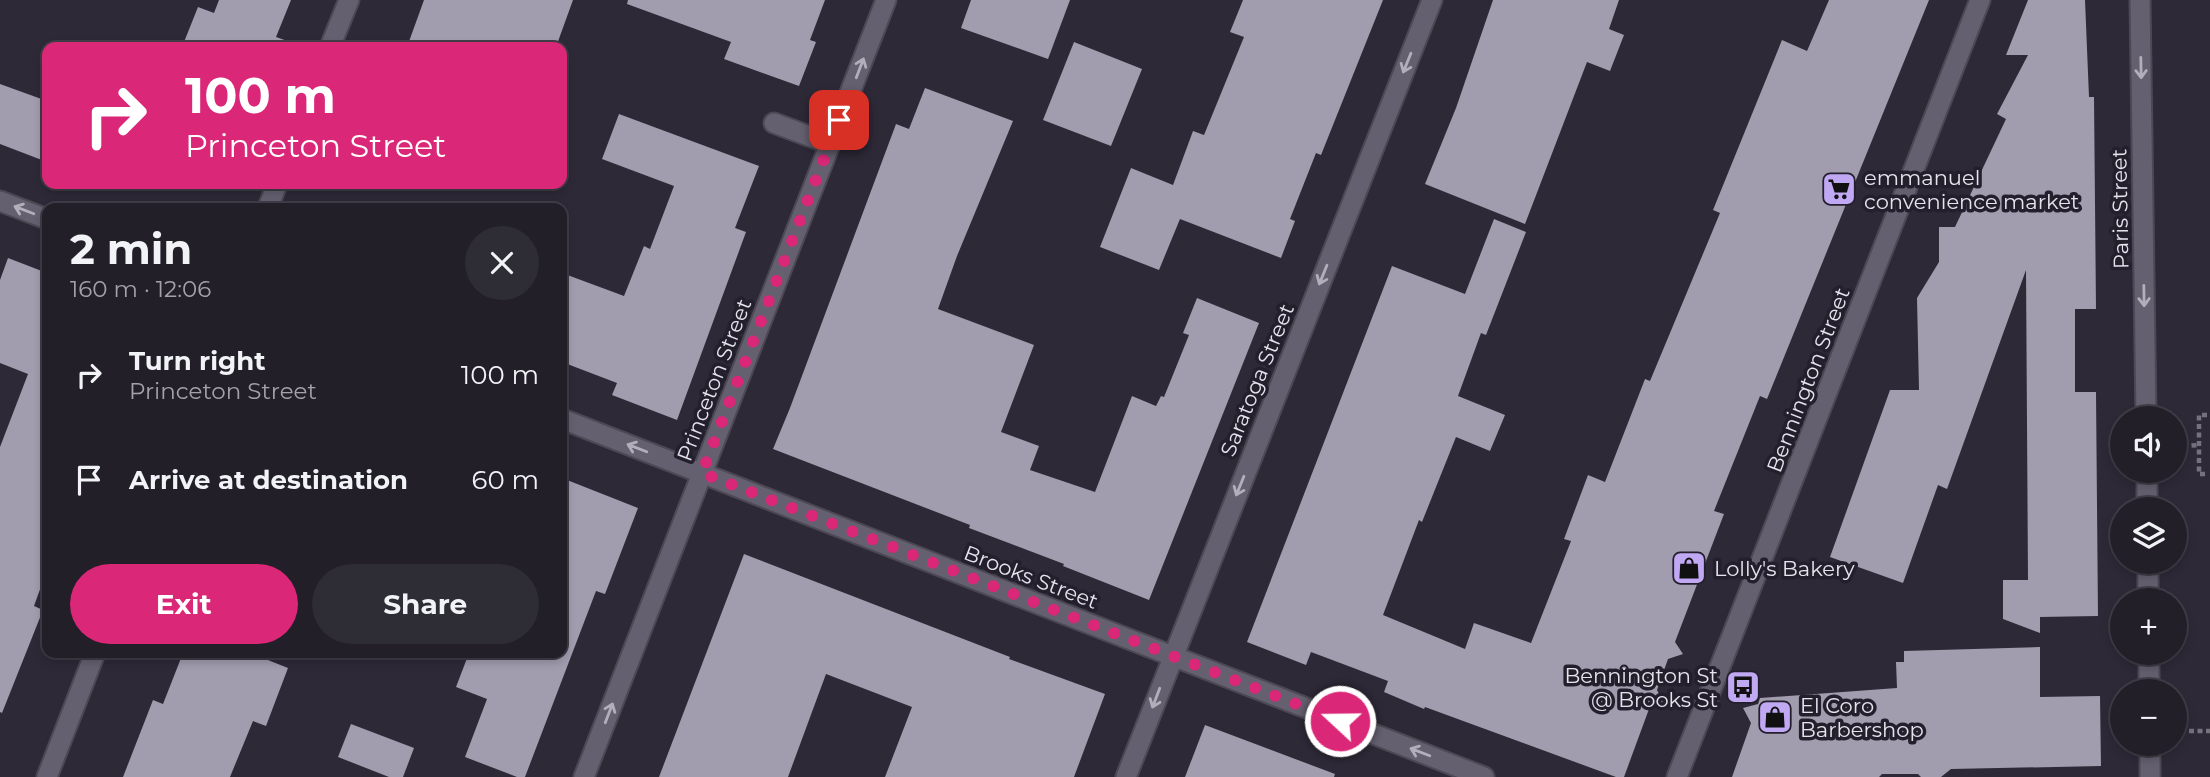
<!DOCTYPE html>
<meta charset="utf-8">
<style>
:root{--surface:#221f29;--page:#2e2c35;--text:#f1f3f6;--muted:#a2a2a8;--line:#3f3d46;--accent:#db2777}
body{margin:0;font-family:Montserrat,sans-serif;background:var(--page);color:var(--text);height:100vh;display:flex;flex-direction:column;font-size:26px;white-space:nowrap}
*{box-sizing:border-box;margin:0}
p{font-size:23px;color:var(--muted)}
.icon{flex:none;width:38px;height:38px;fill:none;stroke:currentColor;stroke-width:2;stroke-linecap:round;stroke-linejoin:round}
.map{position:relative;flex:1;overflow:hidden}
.sheet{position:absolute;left:42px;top:203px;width:525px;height:455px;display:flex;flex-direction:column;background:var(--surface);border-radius:14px;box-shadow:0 4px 10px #0003,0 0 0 2px var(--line)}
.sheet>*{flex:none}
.top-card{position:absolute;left:42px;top:42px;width:525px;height:147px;border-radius:14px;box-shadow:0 4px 10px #0003,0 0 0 2px var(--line);background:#db2777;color:#fff;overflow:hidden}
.controls{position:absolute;left:2110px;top:406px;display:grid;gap:14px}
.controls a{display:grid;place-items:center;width:77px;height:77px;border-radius:50%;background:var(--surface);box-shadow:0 4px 10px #0003,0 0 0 2px var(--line);font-size:35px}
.pin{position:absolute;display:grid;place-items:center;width:60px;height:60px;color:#fff;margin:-30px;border-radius:14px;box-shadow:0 4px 10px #0006}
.me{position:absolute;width:77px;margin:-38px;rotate:291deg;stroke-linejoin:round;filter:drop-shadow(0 0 5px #0008)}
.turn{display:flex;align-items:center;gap:24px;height:147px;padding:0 28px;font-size:32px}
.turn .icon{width:91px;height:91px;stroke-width:2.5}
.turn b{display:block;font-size:49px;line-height:60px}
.round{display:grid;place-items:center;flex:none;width:74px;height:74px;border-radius:37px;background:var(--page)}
.overview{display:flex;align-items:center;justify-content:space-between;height:119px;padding:0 28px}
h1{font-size:42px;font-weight:700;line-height:52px}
.primary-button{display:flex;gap:14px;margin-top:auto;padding:14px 28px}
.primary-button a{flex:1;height:80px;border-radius:42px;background:var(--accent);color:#fff;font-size:28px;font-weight:700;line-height:80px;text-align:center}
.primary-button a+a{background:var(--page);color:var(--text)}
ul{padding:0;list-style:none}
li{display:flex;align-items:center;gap:21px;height:105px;padding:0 28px}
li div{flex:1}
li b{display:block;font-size:26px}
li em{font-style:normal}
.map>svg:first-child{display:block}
.building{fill:#a19cae}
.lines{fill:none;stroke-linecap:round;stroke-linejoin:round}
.service-casing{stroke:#4c4854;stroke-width:23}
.minor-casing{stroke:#4c4854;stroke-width:23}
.secondary-casing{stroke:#4c4854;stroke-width:23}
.path{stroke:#75717d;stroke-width:4.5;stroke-dasharray:5 3.5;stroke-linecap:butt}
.service{stroke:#656070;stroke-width:19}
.minor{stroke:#656070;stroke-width:19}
.secondary{stroke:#656070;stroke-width:19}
.oneway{stroke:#b2afba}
.route{stroke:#db2777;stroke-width:12;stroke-dasharray:0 21.6}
.labels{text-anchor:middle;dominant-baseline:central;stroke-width:7;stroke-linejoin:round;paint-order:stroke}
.poi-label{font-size:21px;fill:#e5e3ec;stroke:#241f2d;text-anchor:start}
.street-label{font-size:21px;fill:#e5e3ec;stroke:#241f2d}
</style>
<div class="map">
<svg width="2210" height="777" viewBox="0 0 2210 777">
<rect width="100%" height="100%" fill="#2d2937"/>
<!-- building -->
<g class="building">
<polygon points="219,0 291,0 276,37 296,44 295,47 182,47 198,7 214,13"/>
<polygon points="424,0 573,0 556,47 407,47"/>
<polygon points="628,0 825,0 810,40 816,42 799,86 724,59 731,42 627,4"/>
<polygon points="971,0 1070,0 1048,59 961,28"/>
<polygon points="1243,0 1383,0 1321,155 1316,153 1290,219 1295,221 1281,258 1180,219 1159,270 1100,247 1131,168 1173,185 1193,131 1204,135 1244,37 1230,32"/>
<polygon points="1493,0 1619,0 1609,29 1624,35 1610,71 1587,62 1525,224 1425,184 1456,108"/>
<polygon points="1829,0 1929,0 1767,399 1760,396 1714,511 1724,514 1675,642 1683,654 1668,659 1657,690 1664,704 1649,709 1624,777 1616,777 1425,707 1424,709 1384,692 1388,681 1311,652 1306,665 1247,642 1392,266 1465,294 1494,219 1526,232 1486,335 1481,333 1458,396 1505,415 1490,451 1456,437 1422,522 1419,520 1383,615 1465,649 1474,623 1531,643 1571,541 1564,539 1588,475 1605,482 1645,379 1650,381 1720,213 1713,210 1782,40 1807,51"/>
<polygon points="2028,0 2085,0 2089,97 2094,97 2096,309 2075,309 2075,392 2096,392 2098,616 2040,617 2040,633 2003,619 2003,580 2028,580 2026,270 1947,489 1938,485 1903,583 1830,557 1890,390 1919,390 1917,298 1939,262 1939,227 1955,227 2006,119 1997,114 2028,55 2006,55"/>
<polygon points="1074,42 1142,69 1111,146 1043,120"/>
<polygon points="0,84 47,101 47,162 0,144"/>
<polygon points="925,88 1013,121 957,256 938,309 1034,345 1001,432 1039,446 1030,470 1095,492 1132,396 1156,406 1161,396 1164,397 1189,335 1183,333 1197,298 1259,323 1149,600 1063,566 1064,564 969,528 970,525 773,449 790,408 896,124 909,129"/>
<polygon points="619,114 759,166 735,228 746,232 677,420 612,395 617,383 562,362 562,273 624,296 644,246 650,249 674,186 602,159"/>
<polygon points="8,258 47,273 47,570 34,606 43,610 2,713 0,712 0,447 28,374 0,363 0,280"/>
<polygon points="562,478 638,508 605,594 596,591 525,777 517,777 465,757 487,699 456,687 469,653 562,653"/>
<polygon points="744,554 1010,657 1009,659 1105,694 1074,777 885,777 912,707 826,674 788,777 659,777"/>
<polygon points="2040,647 2040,697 2100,696 2101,766 1951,769 1941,777 1921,777 1918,774 1882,774 1879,777 1732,777 1751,723 1743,708 1758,704 1760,698 1897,688 1896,662 1904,662 1904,651"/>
<polygon points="183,653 250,653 288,668 266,726 253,721 230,777 123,777 153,700 163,704"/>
<polygon points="351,724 414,748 403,777 389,777 338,757"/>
<polygon points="1205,725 1335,774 1334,777 1185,777"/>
</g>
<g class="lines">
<!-- service casing -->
<g class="service-casing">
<polyline id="service" points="774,123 830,144"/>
</g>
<!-- minor casing -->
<g class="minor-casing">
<g id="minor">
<polyline points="2140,0 2146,418"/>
<polyline points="330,47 349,0"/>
<polyline points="0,201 47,219"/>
<polyline points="268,208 277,184"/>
<polyline points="562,419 1484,777"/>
<polyline points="2147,471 2147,509"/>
<polyline points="2148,562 2148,600"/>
<polyline points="2149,653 2149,691"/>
<polyline points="2150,744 2150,777"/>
<polyline points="47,777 95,653"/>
<polyline points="584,777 886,0"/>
<polyline points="1126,777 1432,0"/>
</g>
</g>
<!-- secondary casing -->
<g class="secondary-casing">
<polyline id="secondary" points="1677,777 1980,0"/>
</g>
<!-- path -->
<g class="path">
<polyline points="2207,415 2199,415 2199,474 2208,474"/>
<polyline points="2183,446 2199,445"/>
<polyline points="2189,731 2210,731"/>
</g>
<!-- service -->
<use href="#service" class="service"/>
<!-- minor -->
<use href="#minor" class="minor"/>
<!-- secondary -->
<use href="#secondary" class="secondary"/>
</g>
<!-- one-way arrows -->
<defs><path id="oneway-shaft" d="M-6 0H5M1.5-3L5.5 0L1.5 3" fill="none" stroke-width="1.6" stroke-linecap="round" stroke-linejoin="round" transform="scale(1.75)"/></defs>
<g class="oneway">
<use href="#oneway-shaft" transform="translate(1407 63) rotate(112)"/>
<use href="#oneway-shaft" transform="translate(860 68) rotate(-69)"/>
<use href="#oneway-shaft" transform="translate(2141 68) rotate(89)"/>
<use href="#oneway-shaft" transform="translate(24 210) rotate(-159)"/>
<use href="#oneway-shaft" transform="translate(1323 275) rotate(112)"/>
<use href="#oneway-shaft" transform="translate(2144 296) rotate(89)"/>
<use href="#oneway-shaft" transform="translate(637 448) rotate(-159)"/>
<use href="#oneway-shaft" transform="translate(1240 486) rotate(112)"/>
<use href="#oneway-shaft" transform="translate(1156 698) rotate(111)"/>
<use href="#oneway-shaft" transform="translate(609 713) rotate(-69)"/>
<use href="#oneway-shaft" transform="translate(1420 752) rotate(-159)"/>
</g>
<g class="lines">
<!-- route -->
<polyline class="route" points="839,120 702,473 1340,721"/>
</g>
<!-- icons -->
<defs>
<g id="supermarket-square" transform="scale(1.75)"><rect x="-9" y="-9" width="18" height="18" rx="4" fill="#c1a8f3" stroke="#241f2d"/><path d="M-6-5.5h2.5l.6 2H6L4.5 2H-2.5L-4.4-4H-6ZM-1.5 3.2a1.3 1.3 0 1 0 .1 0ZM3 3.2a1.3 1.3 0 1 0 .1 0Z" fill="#111"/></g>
<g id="shop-square" transform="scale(1.75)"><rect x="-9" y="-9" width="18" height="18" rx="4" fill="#c1a8f3" stroke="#241f2d"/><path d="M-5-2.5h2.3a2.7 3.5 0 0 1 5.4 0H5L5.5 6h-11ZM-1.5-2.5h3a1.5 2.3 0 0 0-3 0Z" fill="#111"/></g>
<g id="bus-square" transform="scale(1.75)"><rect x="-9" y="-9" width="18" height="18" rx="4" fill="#c1a8f3" stroke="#241f2d"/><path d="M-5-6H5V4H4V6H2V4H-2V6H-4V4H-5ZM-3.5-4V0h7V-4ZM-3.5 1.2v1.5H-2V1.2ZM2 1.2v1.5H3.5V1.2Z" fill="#111"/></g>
</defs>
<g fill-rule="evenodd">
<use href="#supermarket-square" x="1839" y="189"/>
<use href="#shop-square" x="1689" y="568"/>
<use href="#bus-square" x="1743" y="687"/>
<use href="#shop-square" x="1775" y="717"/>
</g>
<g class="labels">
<!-- poi labels -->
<g class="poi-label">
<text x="1864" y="177">emmanuel<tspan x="1864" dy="24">convenience market</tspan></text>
<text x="1714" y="568">Lolly's Bakery</text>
<text x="1718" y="675" text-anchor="end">Bennington St<tspan x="1718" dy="24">@ Brooks St</tspan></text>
<text x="1800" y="705">El Coro<tspan x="1800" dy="24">Barbershop</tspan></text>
</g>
<!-- street labels -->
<g class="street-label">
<text transform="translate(2120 209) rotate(-91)">Paris Street</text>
<text transform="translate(714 380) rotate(-69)">Princeton Street</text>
<text transform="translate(1257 380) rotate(-68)">Saratoga Street</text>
<text transform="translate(1808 380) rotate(-69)">Bennington Street</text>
<text transform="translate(1031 577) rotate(21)">Brooks Street</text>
</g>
</g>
</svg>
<div class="controls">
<a><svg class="icon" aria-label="sound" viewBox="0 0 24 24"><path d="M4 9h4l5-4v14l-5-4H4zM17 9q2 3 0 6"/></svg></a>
<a><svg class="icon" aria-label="layers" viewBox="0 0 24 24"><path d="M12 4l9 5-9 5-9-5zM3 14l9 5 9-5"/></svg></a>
<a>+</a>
<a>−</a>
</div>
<div class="pin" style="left:839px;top:120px;background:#d93025"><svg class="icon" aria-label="arrive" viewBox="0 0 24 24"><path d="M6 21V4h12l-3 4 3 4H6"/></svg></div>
<svg class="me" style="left:1340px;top:721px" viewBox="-20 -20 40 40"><circle r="17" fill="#db2777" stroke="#fff" stroke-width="3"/><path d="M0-11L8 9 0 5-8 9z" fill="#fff"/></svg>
<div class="top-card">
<div class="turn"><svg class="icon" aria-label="right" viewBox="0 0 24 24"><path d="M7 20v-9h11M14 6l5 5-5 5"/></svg><div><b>100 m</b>Princeton Street</div></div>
</div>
<section class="sheet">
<div class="overview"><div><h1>2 min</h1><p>160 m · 12:06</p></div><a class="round"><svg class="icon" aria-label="close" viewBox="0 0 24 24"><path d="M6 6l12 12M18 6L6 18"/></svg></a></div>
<ul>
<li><svg class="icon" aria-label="right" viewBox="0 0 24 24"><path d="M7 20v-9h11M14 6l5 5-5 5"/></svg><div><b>Turn right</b><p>Princeton Street</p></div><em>100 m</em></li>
<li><svg class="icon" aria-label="arrive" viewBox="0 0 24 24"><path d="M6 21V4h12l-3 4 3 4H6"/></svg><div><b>Arrive at destination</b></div><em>60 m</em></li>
</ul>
<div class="primary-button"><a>Exit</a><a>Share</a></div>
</section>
</div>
